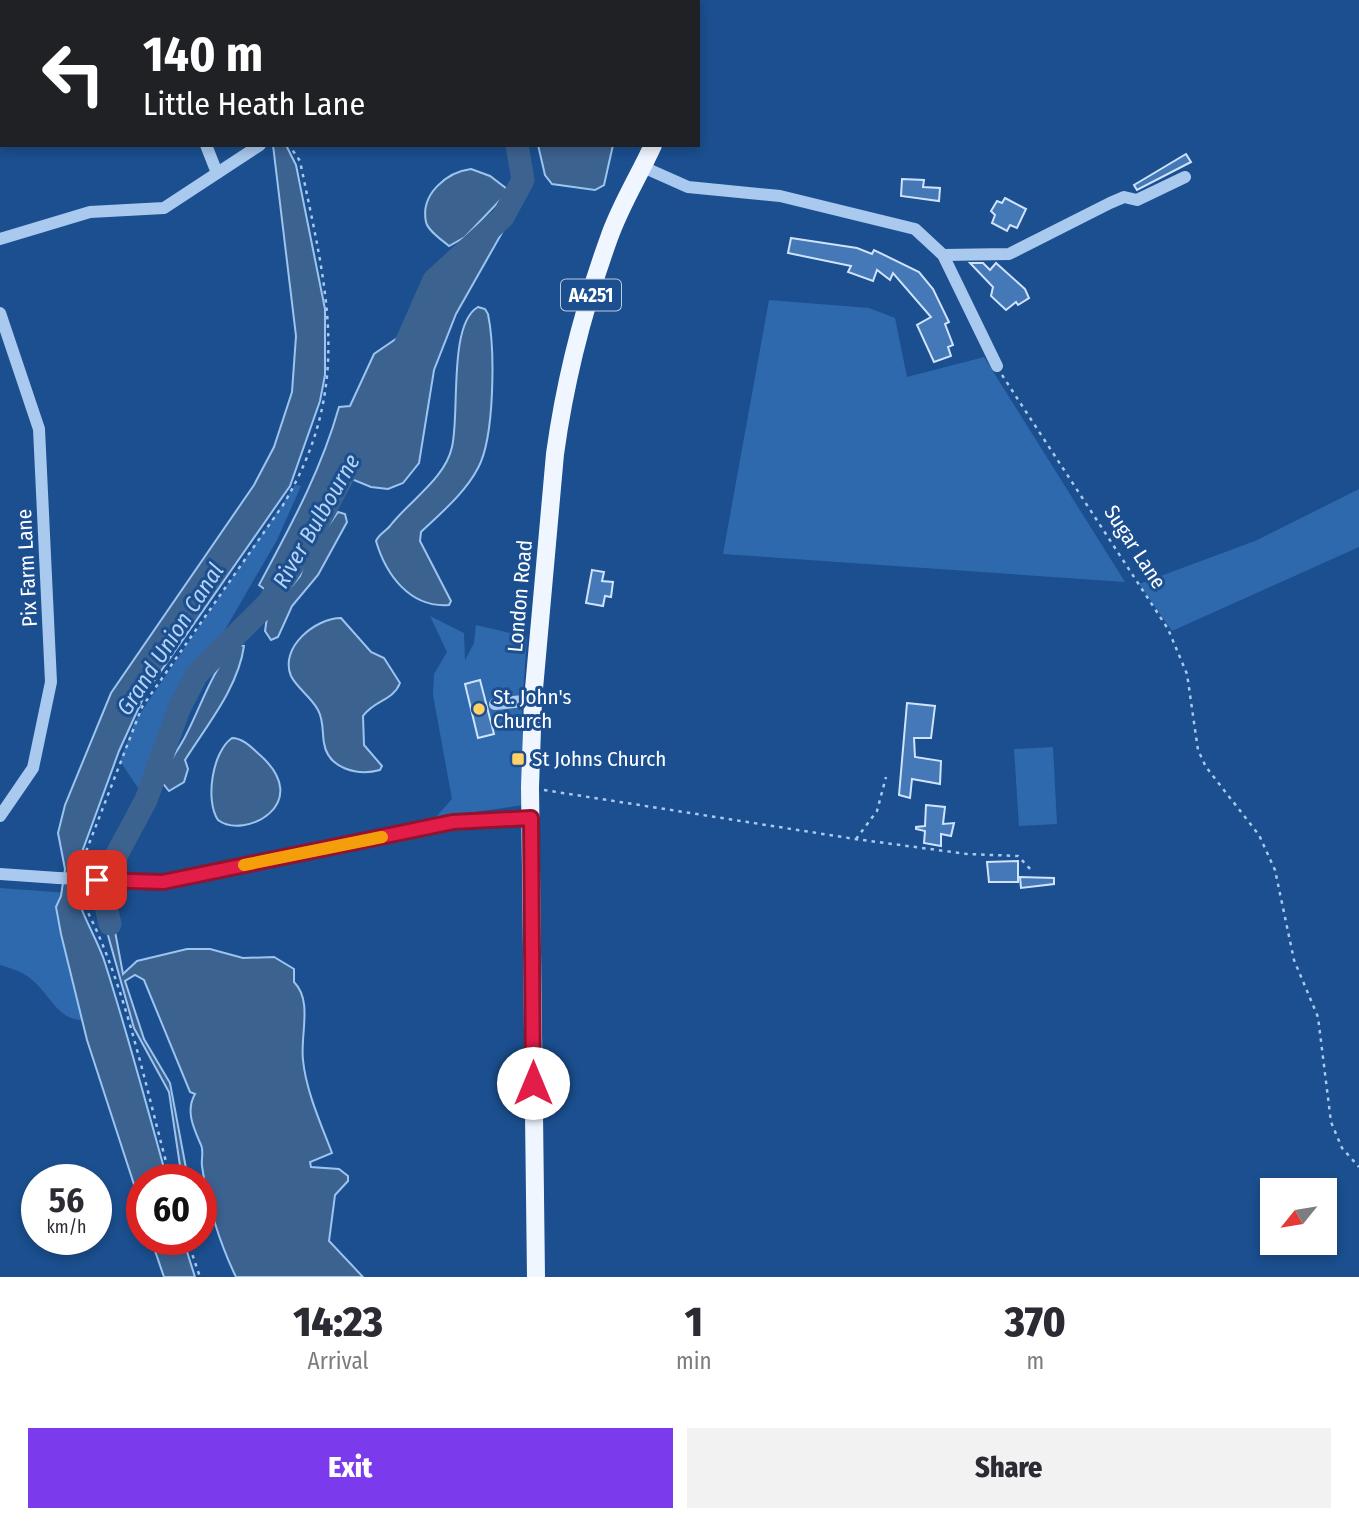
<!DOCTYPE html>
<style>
:root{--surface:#fff;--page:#f2f2f3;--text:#2b2b33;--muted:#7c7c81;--accent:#7c3aed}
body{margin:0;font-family:"Fira Sans Condensed",sans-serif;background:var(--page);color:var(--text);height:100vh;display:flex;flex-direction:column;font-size:26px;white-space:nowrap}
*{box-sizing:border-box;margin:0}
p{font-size:23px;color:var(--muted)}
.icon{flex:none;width:38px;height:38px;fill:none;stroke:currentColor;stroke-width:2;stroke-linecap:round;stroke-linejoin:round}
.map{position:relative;height:1277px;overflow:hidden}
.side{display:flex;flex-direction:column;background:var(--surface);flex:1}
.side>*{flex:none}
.banner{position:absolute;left:0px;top:0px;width:700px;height:147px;box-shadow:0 4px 10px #0003;background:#202124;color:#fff;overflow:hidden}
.needle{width:46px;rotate:240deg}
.fabs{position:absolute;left:1260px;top:1178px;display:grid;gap:14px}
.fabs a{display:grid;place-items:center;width:77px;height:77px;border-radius:0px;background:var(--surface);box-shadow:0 4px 10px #0003;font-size:35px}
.speed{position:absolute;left:21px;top:1164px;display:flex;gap:14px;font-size:35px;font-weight:700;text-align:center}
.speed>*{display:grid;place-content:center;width:91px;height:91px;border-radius:50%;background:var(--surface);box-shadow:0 4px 10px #0003;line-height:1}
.speed small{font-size:18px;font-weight:400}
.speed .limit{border:10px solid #d22;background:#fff;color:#111}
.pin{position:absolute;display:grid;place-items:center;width:60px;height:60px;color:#fff;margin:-30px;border-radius:14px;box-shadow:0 4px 10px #0006}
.me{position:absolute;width:77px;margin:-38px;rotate:0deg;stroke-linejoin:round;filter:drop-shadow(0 0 5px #0008)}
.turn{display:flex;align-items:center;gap:24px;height:147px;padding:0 28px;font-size:32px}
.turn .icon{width:91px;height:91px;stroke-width:2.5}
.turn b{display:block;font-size:49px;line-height:60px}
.eta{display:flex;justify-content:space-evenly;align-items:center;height:119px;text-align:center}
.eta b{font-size:42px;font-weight:800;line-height:49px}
.cta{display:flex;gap:14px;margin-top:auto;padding:14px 28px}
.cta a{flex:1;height:80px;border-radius:0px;background:var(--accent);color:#fff;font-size:28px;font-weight:800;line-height:80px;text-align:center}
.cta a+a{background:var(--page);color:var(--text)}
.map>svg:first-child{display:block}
.green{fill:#2e69ad}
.water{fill:#3c6290;stroke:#9cc4f0;stroke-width:2}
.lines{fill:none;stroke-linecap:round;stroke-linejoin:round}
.river{stroke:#3c6290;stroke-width:23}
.building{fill:#4478b7;stroke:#cfe3fa;stroke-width:2}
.path{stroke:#a9c9ee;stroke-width:2.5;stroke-dasharray:3.5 5;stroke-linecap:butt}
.minor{stroke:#a9c9ee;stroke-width:12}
.major{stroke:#f0f6ff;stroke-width:18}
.minor-bridge{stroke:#a9c9ee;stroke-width:12}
.route-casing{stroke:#92132f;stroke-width:18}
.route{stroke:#e11d48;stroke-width:12}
.slow{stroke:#f59e0b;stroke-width:12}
.poi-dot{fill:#ffd166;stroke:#1b4f8f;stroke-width:2.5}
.labels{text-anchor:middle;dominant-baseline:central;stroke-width:6;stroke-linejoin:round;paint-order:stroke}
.shield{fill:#1b4f8f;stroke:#bbcadd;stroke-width:2}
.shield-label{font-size:19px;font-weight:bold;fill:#fff}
.street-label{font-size:21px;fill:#fff;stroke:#1b4f8f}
.poi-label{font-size:21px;fill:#fff;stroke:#1b4f8f;text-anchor:start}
.water-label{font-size:23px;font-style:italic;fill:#b5d3f5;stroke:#1b4f8f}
</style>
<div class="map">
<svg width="1359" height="1277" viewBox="0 0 1359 1277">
<rect width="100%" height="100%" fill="#1b4f8f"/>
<!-- green -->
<g class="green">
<polygon points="769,300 869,308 895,318 907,377 984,357 1125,582 723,554"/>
<polygon points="295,485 301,486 277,540 179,709 146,800 120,761 135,721"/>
<polygon points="1359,489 1359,547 1172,631 1139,584 1255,541"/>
<polygon points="430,616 464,633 465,660 474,643 476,625 527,637 522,705 523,805 435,818 452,799 433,695 434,674 447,652"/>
<polygon points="1053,747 1057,824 1019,826 1014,749"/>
<path d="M0 888 68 893 88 1020C58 1023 52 996 31 979 23 972 11 968 0 965Z"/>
</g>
<!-- water -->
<g class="water">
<path d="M273 145H286L296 165 325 309V375L320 401 290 486 145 694 119 751 74 874C73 904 96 934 105 963 128 1035 147 1107 167 1179L142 1180V1209L87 1040 61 934 56 907 61 896 65 869 58 833 65 805 111 693 254 485 274 447 292 392 296 336Z"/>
<polygon points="538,145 613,145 604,185 595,190 552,184 545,175"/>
<path d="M471 169 490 176 507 189 506 194 465 237 449 246C442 240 428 231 426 222 420 194 447 172 471 169Z"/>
<polygon points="499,227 503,231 456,314 434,370 419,463 403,483 388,489 371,487 349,478 437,292 447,276"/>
<path d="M478 307 485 309 488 314C495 348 495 437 478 468 465 493 441 513 421 532L420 541 451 601 449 605C410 608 386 575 376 541 379 534 385 532 390 526 409 501 445 479 452 447 460 414 448 324 478 307Z"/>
<path d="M403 334 334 486 267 591 259 585C290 527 321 471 339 407L350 406 374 354Z"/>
<polygon points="338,512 345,514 347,522 318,575 292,606 278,637 271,640 265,631 267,617 300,576 308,555"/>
<path d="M341 618 371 652 384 658 400 683C393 701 374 700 363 716L364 745 382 766 380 770C358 776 328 769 324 743 322 732 324 721 318 710 312 698 297 688 291 676 279 647 316 618 341 618Z"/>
<path d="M236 644 244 646C238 688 207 725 185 760L188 769 184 782 169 791 161 781C167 764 177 752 185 737 202 705 211 671 236 644Z"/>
<path d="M232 738C243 738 252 748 260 755 315 804 244 840 218 820 205 801 212 752 232 738Z"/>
<path d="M108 894 123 974 137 961 187 949H210L243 958 274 957 294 969V982C313 1001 300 1035 303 1060 306 1091 321 1124 332 1153L310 1162 311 1167 339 1169 348 1176V1181L335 1195 329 1241 363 1277H236C220 1244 207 1203 202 1166 201 1160 204 1150 201 1145 194 1129 185 1111 195 1094L190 1092 144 980 135 975 125 981 144 1039 170 1083 188 1179H182L169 1092 134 1028 97 896Z"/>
<polygon points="151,1239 183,1239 195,1277 164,1277"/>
</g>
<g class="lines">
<!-- river -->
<g class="river">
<polyline points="478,0 480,2"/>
<polyline points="110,924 105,902 117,854 146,800 179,709 197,674 269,602 309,540 370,425 434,280 503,217 523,180 517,145"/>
</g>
</g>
<!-- building -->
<g class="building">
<polygon points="1186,154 1191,162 1137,190 1134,185"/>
<polygon points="902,179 924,180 923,187 940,188 939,201 901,196"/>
<polygon points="1005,198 1026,209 1017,228 1010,225 1007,231 992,223 995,215 991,211 997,201 1002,203"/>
<polygon points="791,238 857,248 872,254 874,250 919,272 933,289 949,322 945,324 953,345 948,347 951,356 934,362 917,325 931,317 893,273 890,280 877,270 873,281 848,272 851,266 788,253"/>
<polygon points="970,263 983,263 990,270 996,263 1025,289 1029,298 1018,305 1016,302 1006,310 991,296 993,287"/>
<polygon points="592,570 604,572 602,581 613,582 611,597 605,596 603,606 586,603"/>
<polygon points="480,680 494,734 478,738 465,684"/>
<polygon points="907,703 935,706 931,738 914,738 915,757 941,761 940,784 912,779 910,798 899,795"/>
<polygon points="926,805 945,807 943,824 954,823 951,836 941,834 941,846 924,843 925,831 916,829 916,827 925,826"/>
<polygon points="1018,861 1018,882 989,882 987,862"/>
<polygon points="1020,877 1054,878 1054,884 1021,888"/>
</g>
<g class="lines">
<!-- path -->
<g class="path">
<polyline points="260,0 260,2"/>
<polyline points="1002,375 1168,629 1187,674 1198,750 1206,767 1259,835 1275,870 1294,960 1318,1017 1331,1122 1342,1148 1359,1167"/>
<polyline points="544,790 855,839 967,854 1018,856 1033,872"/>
<polyline points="856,839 877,811 886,777"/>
<path d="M80 867 142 707 283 505C355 385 326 288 300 161L289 145"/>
<path d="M76 891C123 968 146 1091 171 1180"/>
<polyline points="187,1239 200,1277"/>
</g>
<!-- minor -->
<g class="minor">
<polyline points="432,2 435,0"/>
<polyline points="206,145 217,173"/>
<polyline points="643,167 688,187 780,196 915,229 943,255 997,366"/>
<polyline points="0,239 90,212 164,208 260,145"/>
<polyline points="943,255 1009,254 1110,203 1124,197 1137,200 1185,177"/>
<polyline points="0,313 39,429 51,682 33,768 0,816"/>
<polyline points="495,704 533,700"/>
<polyline points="0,874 58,878"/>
<polyline points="82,879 163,882 453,822 531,819"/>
</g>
<!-- major -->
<g class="major">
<polyline points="665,0 666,2"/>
<path d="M536 1277 530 787 533 700 555 454C565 381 584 307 609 238 620 206 639 176 653 145"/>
</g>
<!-- minor-bridge -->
<polyline class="minor-bridge" points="58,878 82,879"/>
</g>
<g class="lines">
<!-- route casing -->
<g class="route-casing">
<polyline id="route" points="97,880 163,882 453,822 531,818 533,1083"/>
</g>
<!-- route -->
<use href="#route" class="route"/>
<!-- slow -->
<polyline class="slow" points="244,865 382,837"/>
</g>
<!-- markers -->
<g class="poi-dot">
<circle cx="479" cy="709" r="7"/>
<rect x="511" y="752" width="14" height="14" rx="3.5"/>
</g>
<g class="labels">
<!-- shield labels -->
<rect class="shield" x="561" y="279.5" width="60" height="31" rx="5"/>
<g class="shield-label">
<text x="591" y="295">A4251</text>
</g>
<!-- street labels -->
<g class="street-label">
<text transform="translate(1135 547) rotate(57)">Sugar Lane</text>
<text transform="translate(27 568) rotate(-93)">Pix Farm Lane</text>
<text transform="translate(520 596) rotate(-85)">London Road</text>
</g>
<!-- poi labels -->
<g class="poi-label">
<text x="493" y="697">St. John's<tspan x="493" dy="24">Church</tspan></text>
<text x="532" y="759">St Johns Church</text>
</g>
<!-- water labels -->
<g class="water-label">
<text transform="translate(316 521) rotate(-60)">River Bulbourne</text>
<text transform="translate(170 639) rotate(-57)">Grand Union Canal</text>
</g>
</g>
</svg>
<div class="fabs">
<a><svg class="needle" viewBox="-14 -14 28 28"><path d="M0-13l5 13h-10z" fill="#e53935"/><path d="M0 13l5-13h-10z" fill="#7c7c81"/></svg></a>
</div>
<div class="speed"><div>56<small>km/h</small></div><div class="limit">60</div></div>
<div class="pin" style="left:97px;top:880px;background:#d93025"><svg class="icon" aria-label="arrive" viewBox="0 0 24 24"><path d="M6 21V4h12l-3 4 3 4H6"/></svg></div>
<svg class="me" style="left:533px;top:1083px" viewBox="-20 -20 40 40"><circle r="19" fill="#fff"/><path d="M0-13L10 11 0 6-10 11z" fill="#e11d48"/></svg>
<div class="banner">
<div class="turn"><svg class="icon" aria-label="left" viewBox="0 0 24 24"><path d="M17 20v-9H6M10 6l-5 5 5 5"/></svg><div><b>140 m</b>Little Heath Lane</div></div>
</div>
</div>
<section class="side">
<div class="eta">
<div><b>14:23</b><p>Arrival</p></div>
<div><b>1</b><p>min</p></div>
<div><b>370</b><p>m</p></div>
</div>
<div class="cta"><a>Exit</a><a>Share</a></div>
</section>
